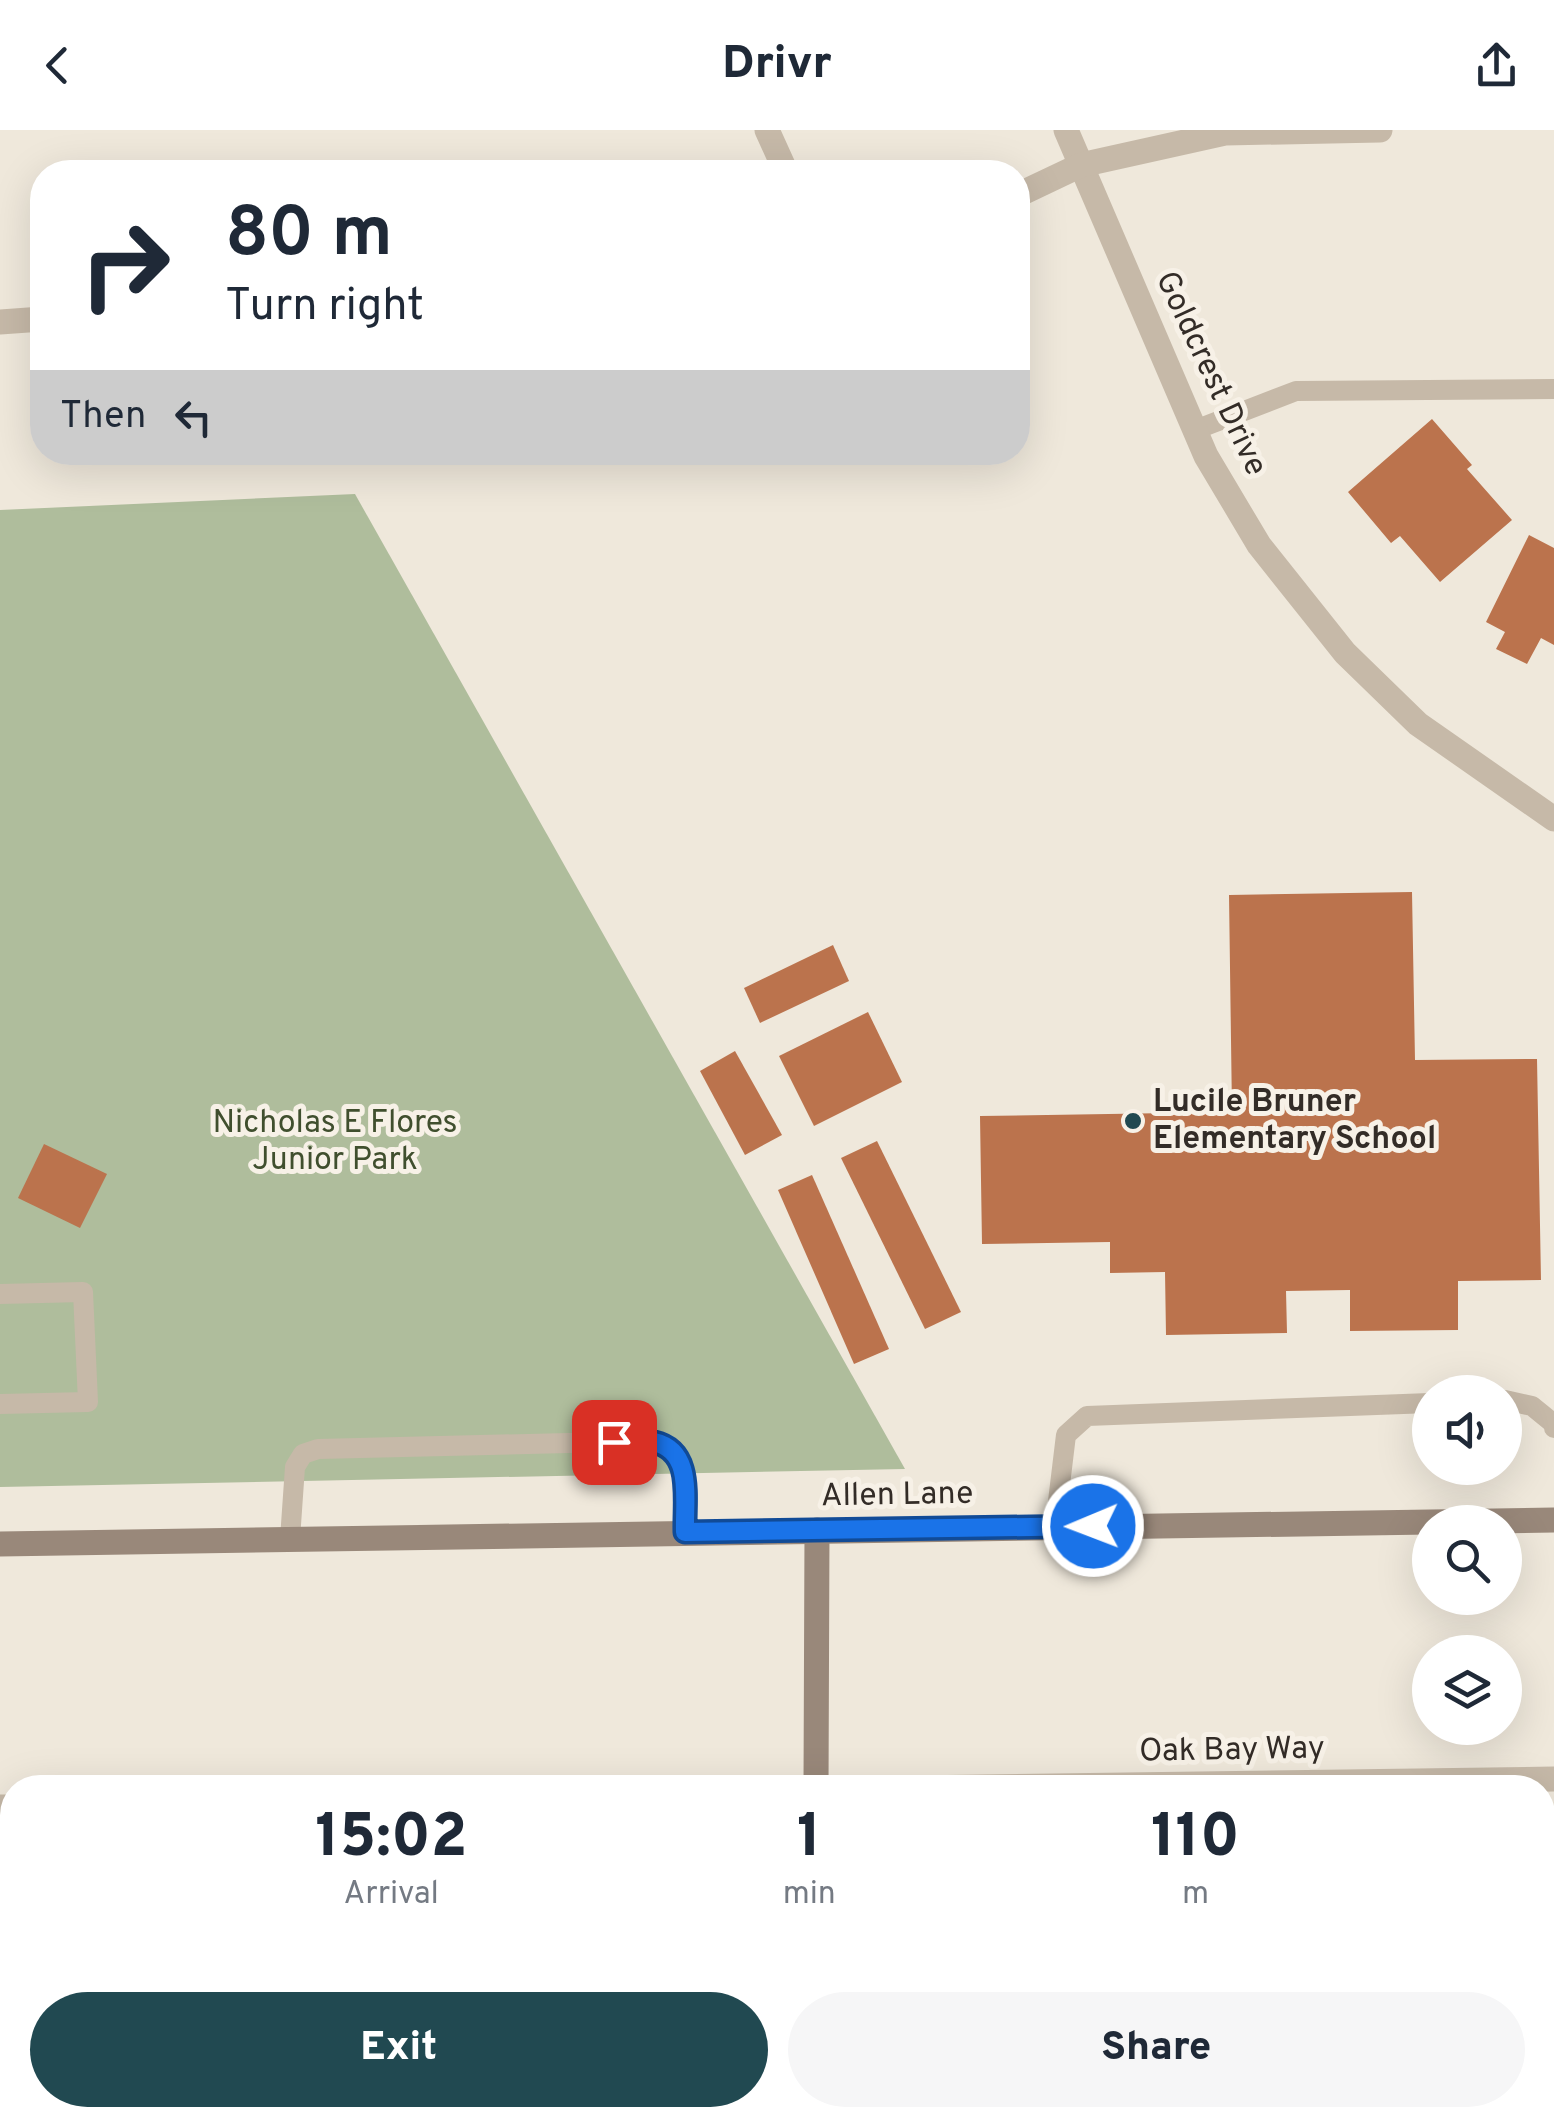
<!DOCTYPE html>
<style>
:root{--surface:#fff;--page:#f6f6f7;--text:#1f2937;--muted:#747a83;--accent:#214951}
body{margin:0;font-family:Overpass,sans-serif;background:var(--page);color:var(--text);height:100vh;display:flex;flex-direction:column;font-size:38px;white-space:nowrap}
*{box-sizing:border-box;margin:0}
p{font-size:32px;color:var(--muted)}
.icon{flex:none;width:55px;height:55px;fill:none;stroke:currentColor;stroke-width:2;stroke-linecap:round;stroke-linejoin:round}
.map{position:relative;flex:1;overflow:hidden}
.side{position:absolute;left:0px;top:1645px;width:1555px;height:352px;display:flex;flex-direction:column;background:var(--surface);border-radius:40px 40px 0 0;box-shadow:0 10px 40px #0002}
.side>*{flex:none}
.hud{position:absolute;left:30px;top:30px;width:1000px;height:305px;border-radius:40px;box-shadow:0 10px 40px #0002;background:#fff;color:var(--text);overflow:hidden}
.tools{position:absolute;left:1412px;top:1245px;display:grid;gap:20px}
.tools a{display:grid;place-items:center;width:110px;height:110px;border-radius:50%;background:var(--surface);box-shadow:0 10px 40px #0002;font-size:50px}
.pin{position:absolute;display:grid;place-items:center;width:85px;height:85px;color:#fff;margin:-42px;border-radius:20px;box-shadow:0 5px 15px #0006}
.me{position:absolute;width:110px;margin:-55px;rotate:269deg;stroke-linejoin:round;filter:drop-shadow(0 0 8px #0008)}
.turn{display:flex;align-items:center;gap:35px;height:210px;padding:0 30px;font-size:45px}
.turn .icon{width:130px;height:130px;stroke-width:2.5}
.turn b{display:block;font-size:70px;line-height:85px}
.then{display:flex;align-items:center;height:95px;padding:0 30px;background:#0003;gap:20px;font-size:38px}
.eta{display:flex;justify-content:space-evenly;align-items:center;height:170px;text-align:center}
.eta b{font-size:60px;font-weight:800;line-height:70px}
.cta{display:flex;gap:20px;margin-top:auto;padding:20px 30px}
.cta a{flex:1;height:115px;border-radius:60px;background:var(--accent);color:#fff;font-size:40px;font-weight:800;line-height:115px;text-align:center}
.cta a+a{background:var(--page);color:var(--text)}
header{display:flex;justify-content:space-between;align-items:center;height:130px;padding:0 30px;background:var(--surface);font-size:45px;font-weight:800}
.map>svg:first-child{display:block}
.green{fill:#afbd9c}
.building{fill:#bb734d}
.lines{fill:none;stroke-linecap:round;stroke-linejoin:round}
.lane{stroke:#c6b9a8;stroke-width:20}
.street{stroke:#c6b9a8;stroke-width:25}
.secondary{stroke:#99887a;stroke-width:25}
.route-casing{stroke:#114b97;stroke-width:25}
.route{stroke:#1a73e8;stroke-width:18}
.poi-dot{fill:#214951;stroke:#f7f1e7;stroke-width:4}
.labels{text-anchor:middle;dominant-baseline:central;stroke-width:10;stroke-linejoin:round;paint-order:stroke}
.street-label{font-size:32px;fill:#332c27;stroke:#f7f1e7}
.poi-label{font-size:32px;font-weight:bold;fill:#332c27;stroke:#f7f1e7;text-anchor:start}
.park-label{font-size:32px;fill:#404f2e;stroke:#f7f1e7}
</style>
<header><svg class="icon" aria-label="back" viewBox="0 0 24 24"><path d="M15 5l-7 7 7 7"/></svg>Drivr<svg class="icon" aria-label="share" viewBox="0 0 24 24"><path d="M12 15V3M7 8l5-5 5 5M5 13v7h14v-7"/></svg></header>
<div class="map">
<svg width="1554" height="1996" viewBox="0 0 1554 1996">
<rect width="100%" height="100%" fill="#efe8db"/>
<!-- green -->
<polygon class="green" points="355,364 905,1339 0,1357 0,380"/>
<!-- building -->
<g class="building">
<polygon points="1432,289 1472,335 1467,339 1512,390 1440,452 1400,406 1391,413 1348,362"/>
<polygon points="1529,405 1554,418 1554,515 1541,508 1527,534 1496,519 1505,502 1486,492"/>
<polygon points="1412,762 1415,930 1537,929 1541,1150 1458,1151 1458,1200 1350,1201 1350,1160 1286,1161 1287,1203 1166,1205 1165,1142 1110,1143 1110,1112 982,1114 980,986 1232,982 1229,765"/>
<polygon points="833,815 849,851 760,893 744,858"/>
<polygon points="868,882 902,952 814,996 779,926"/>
<polygon points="735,921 782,1005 745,1025 700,941"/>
<polygon points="877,1011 961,1182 925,1199 841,1028"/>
<polygon points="44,1014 107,1044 80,1098 18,1068"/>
<polygon points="812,1045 889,1219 854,1234 778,1060"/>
</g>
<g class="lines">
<!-- lane -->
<g class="lane">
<polyline points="1195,300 1296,261 1554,259"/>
<polyline points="0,1164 83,1162 88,1272 0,1274"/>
<polyline points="1505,1270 1532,1276 1554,1294 1554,1298"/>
<polyline points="1055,1396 1066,1305 1087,1286 1430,1273"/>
<polyline points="290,1409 295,1337 303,1324 318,1319 650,1311 673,1318 683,1334 685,1402"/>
</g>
<!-- street -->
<g class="street">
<polyline points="767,0 786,42"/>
<polyline points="1066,0 1206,326 1259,415 1345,523 1418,594 1554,689"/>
<polyline points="1018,65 1081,35 1225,3 1380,0"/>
<polyline points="0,192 42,189"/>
<polyline points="912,1658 1554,1649"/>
<polyline points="0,1677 12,1677"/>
<polyline points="1354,1985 1355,1996"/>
<polyline points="200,1996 200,1985"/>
<polyline points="586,1996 586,1985"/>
</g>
<!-- secondary -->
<g class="secondary">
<polyline points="0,1414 1554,1390"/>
<polyline points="816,1658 817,1400"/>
<polyline points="820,1985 820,1996"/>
</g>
</g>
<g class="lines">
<!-- route casing -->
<g class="route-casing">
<path id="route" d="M614 1312C627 1311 642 1309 654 1312 694 1321 684 1369 685 1402L1093 1396"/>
</g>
<!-- route -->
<use href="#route" class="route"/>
</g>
<!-- markers -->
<circle class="poi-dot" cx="1133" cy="991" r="10"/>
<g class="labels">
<!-- street labels -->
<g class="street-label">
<text transform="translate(1210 244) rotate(65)">Goldcrest Drive</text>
<text transform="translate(897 1366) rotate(-1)">Allen Lane</text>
<text transform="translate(1232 1621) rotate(-1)">Oak Bay Way</text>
</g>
<!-- poi labels -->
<g class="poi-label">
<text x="1153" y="973">Lucile Bruner<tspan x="1153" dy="37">Elementary School</tspan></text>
</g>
<!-- park labels -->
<g class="park-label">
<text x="335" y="994">Nicholas E Flores<tspan x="335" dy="37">Junior Park</tspan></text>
</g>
</g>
</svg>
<div class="tools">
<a><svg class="icon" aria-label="sound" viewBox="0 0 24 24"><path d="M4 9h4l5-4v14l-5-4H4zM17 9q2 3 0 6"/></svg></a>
<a><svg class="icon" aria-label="search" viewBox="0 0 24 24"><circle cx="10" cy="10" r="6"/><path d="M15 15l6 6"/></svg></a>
<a><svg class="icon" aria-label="layers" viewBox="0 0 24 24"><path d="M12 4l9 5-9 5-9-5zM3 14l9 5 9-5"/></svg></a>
</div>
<div class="pin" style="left:614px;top:1312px;background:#d93025"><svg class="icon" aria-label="arrive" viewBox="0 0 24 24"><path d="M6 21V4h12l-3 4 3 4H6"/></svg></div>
<svg class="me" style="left:1093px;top:1396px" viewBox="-20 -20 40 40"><circle r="17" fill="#1a73e8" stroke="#fff" stroke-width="3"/><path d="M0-11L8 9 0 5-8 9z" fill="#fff"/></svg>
<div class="hud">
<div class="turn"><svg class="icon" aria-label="right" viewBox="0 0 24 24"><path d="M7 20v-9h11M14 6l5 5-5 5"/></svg><div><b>80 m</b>Turn right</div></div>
<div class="then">Then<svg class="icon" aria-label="left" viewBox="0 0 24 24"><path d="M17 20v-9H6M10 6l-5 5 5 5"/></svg></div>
</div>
<section class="side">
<div class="eta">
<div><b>15:02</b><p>Arrival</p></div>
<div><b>1</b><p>min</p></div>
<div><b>110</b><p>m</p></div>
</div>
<div class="cta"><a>Exit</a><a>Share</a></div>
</section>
</div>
